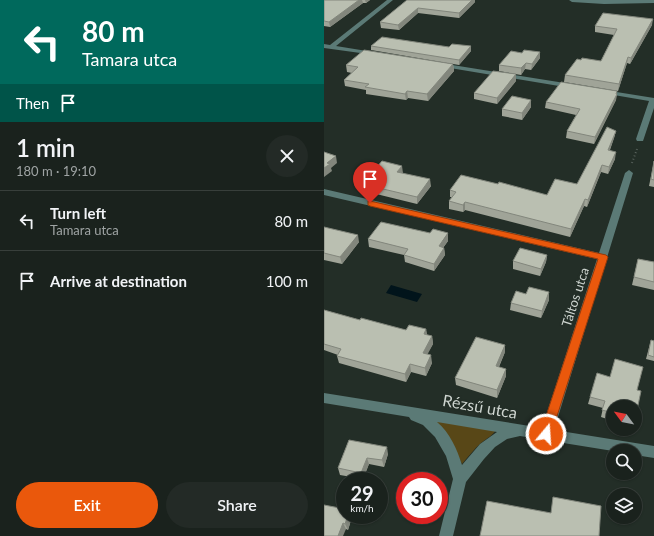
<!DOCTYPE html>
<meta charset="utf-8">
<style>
:root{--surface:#1a221d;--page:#232a26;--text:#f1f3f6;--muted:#9fa4a4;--line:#383f3b;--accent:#ea580c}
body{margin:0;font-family:Lato,sans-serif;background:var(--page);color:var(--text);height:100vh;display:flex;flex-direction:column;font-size:15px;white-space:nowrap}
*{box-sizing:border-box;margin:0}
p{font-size:13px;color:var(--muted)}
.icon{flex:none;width:22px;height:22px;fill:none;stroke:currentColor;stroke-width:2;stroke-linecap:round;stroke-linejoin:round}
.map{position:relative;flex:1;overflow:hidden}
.drawer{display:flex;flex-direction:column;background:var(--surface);width:324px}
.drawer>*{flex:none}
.hud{background:#00695c;color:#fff;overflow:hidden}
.needle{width:26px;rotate:302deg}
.fabs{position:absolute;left:282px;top:400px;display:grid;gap:8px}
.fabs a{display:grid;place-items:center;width:36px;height:36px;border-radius:50%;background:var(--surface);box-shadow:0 1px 3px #0004,0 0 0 1px var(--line);font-size:20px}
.speed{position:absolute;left:12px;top:472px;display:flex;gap:8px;font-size:20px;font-weight:700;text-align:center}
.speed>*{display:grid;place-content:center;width:52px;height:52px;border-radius:50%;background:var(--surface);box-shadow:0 1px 3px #0004,0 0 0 1px var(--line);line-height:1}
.speed small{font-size:10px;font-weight:400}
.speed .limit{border:6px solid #d22;background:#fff;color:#111}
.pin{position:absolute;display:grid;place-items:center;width:34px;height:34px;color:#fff;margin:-41px -17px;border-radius:50% 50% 50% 0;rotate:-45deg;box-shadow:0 0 4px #0007}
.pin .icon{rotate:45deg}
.me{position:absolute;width:44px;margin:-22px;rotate:18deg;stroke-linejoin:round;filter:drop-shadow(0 0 3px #0008)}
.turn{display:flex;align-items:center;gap:14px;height:84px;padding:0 16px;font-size:18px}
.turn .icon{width:52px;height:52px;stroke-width:2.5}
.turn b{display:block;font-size:28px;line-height:34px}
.then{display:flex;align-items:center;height:38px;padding:0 16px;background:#0003;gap:8px;font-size:15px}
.round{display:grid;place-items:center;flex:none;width:42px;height:42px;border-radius:21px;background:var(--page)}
.summary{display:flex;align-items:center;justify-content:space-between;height:68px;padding:0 16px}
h1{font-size:24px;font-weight:600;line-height:30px}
.cta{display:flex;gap:8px;margin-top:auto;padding:8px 16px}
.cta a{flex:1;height:46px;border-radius:24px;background:var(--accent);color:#fff;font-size:16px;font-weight:600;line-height:46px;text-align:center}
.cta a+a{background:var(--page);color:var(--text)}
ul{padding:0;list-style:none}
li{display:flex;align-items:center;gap:12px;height:60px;padding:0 16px;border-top:1px solid var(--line)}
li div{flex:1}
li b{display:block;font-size:15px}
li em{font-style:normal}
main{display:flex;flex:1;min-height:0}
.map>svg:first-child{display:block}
.green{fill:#584717}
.water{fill:#01141b}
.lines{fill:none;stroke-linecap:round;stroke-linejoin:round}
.path{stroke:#59635d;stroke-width:2;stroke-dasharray:1 2.5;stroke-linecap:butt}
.minor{fill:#5b7a76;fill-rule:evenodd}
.wall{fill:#a0a498}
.shaded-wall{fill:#82867c}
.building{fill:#babfb1;stroke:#82867c}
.route{fill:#ea580c;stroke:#983908}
.labels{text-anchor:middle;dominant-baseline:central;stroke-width:4;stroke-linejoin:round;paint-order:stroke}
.street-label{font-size:13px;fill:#ced5d0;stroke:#232e27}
.near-street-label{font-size:16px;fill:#ced5d0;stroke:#232e27}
</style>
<main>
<section class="drawer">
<div class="hud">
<div class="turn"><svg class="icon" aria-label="left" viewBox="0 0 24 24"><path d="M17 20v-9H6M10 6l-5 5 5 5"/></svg><div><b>80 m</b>Tamara utca</div></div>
<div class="then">Then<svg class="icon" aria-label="arrive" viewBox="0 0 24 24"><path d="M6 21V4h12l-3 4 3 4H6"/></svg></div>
</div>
<div class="summary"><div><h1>1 min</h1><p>180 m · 19:10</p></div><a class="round"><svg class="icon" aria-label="close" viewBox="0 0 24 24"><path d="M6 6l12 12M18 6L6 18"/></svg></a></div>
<ul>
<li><svg class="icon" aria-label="left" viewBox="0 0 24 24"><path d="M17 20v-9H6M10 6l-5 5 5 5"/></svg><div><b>Turn left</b><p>Tamara utca</p></div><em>80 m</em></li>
<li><svg class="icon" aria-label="arrive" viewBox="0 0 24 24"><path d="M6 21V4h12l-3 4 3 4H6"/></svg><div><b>Arrive at destination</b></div><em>100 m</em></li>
</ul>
<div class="cta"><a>Exit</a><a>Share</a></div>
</section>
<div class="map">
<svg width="330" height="536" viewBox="0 0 330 536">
<rect width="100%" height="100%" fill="#232e27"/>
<!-- green -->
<path class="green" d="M116 420 172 430C168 436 163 438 157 443 150 449 144 457 138 464L128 443 112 423Z"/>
<!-- water -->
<polygon class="water" points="67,285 98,294 93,302 62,293"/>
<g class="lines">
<!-- path -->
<polyline class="path" points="308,163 313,149"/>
<!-- minor -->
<g class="minor">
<polygon points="63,0 69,0 12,46 49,52 52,54 51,55 0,48 0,44 6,45"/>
<polygon points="245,0 330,0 330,3 280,4 248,2"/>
<polygon points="116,63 247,84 250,86 247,88 114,66 113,65"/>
<polygon points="280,90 330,98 330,108 319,141 313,141 312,139 325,101 278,93 278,91"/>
<path d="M305 170 309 173 230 430 330 446V458L311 455V451H289L196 436 183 439 171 447 160 459 142 482 129 536H115L129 479 122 456 111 437 99 425 87 420 85 417 0 403V393L218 428 273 259 0 195V189L275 253 301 173ZM113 422 173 432 156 444 138 465C133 449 126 433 113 422Z"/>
</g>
</g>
<!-- wall -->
<g class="wall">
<polygon points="0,0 46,0 42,3 39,3 6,27 0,26"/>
<polygon points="83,0 151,0 151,2 135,18 94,13 75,30 57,28 56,22"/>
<polygon points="328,25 306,64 303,63 294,91 240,82 241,75 277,61 290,35 271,32 271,26"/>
<polygon points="47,46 125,47 147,51 135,65 47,50"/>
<polygon points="216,58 207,70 201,69 197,75 175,71 175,65"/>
<polygon points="129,64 130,71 104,101 84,98 82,100 42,94 42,90 21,86 20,80 28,73 23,72 22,65"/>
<polygon points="192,81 173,104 150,99 150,93"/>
<polygon points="293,91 292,100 270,144 242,138 243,131 252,115 221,108 222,102"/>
<polygon points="207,100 207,107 198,120 178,116 178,109"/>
<polygon points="292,131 290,138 286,150 291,159 284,174 277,172 263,207 260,206 246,237 141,210 139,212 125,209 125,201 128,197 126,197 126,190 174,184 223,195 253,184"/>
<polygon points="330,161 330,187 325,186"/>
<polygon points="78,166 78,173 107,186 93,204 40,191 38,184"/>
<polygon points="0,227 35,242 18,264 0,260"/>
<polygon points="44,239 124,241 119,248 120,248 121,255 110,271 81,262 80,255 45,247"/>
<polygon points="223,255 222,262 216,276 189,269 189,261"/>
<polygon points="314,259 330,262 330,290 308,285"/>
<polygon points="225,292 225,300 217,318 186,310 187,303 202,294"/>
<polygon points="0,310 36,320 82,330 102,329 103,335 108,336 109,344 103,354 108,363 102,376 87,372 82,382 15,363 13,356 14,355 0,350"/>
<polygon points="327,340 330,341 330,361 322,359"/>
<polygon points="181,352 175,367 182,376 173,398 132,385 131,378"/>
<polygon points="313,390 313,410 311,415 311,407 289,407 289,421 277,417 279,408 264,404 266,397"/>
<polygon points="25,440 64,454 60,467 45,464 39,479 16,475 14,468"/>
<polygon points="21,515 28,515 28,517 24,530 22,529 0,536"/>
</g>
<!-- shaded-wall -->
<g class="shaded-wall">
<polygon points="35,0 38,0 39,3 6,27 5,22"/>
<polygon points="41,0 46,0 42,3"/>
<polygon points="148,0 151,0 151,2 135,18 135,13"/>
<polygon points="94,8 94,13 75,30 74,25"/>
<polygon points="329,19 328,25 306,64 307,58"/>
<polygon points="147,46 147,51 135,65 135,60"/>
<polygon points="216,52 216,58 207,70 208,64"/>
<polygon points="304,57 303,63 294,91 295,84"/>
<polygon points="202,63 201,69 197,75 197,68"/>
<polygon points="129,64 130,71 104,101 103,94"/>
<polygon points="192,74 192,81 173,104 173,98"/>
<polygon points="83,91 84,98 82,100 81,94"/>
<polygon points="293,91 292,100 270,144 271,137"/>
<polygon points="207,100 207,107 198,120 198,113"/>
<polygon points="292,131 290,138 283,157 284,150"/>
<polygon points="292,152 291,159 284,174 285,167"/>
<polygon points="12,156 13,163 7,168 8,171 0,177 0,168 3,163"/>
<polygon points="278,165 277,172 263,207 264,200"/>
<polygon points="78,166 79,173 74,179 73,172"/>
<polygon points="106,179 107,186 93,204 93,197"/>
<polygon points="261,199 260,206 246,237 247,229"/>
<polygon points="141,202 141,210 139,212 139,205"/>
<polygon points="124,233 124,241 115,253 115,246"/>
<polygon points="34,235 35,242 18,264 16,257"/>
<polygon points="120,248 121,255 110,271 110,264"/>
<polygon points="223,255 222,262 216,276 217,269"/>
<polygon points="225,292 225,300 217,318 218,311"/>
<polygon points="102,329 103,337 100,334"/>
<polygon points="108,336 109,344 100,361 99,353"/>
<polygon points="181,345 181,352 172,373 172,366"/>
<polygon points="107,355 108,363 102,376 101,368"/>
<polygon points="86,364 87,372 82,382 81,374"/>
<polygon points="182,369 182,376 173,398 173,390"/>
<polygon points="63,447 64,454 60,467 58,460"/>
<polygon points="43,458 45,464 39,479 37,473"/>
<polygon points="24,515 28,515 28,517 24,530 21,524"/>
<polygon points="19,523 22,529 19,536 14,536"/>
</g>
<!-- building -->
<g class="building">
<polygon points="0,0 35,0 5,22 0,21"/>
<polygon points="83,0 148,0 135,13 94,8 74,25 56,22"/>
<polygon points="279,13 329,19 307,58 304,57 295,84 241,75 253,59 257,60 258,58 277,61 293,29 271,26"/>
<polygon points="58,37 125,47 128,44 147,46 135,60 47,46"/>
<polygon points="40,50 129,64 103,94 83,91 81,94 41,87 45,84 20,80 34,67 22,65"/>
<polygon points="200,50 216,52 208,64 202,63 197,68 175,65 187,51 198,53"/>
<polygon points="169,71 192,74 173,98 150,93"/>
<polygon points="237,82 293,91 292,94 293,94 271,137 243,131 256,109 222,102"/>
<polygon points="188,96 207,100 198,113 178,109"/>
<polygon points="283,127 292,131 284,150 292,152 285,167 278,165 264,200 261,199 247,229 141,202 139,205 125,201 132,192 126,190 137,175 174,184 175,182 223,195 231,179 253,184"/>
<polygon points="0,152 12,156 3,163 6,164 0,168"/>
<polygon points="58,161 78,166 73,172 106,179 93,197 38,184"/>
<polygon points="330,161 330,180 327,179"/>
<polygon points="57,222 106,233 109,229 124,233 115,246 120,248 110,264 80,255 84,249 44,239"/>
<polygon points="0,227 34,235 16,257 0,253"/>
<polygon points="196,248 223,255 217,269 189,261"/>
<polygon points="314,259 330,262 330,282 310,277"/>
<polygon points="205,287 225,292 218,311 187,303 192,291 202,294"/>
<polygon points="0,310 36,320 37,318 82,330 85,325 102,329 100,334 108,336 99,353 107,355 101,368 86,364 81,374 13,356 17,349 0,344"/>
<polygon points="152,337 181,345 172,366 182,369 173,390 131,378"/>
<polygon points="327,340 330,341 330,357 324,355"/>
<polygon points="291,359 319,367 313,390 317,391 313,410 311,409 311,407 303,407 295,405 295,407 289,407 289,413 278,410 281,401 266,397 273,373 286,377"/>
<polygon points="25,440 63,447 58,460 43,458 37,473 14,468"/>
<polygon points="229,497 277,506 275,536 156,536 163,501 227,513"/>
<polygon points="0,505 21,509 21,515 24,515 21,524 19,523 14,536 0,536"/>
</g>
<!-- route -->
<polygon class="route" points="44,201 46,201 282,255 284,257 226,438 222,440 218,438 216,434 274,259 46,206 44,205"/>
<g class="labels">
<!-- street labels -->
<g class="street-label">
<text transform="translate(251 297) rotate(-72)">Táltos utca</text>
</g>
<!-- near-street labels -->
<g class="near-street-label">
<text transform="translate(156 406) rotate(10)">Rézsű utca</text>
</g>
</g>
</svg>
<div class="fabs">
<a><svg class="needle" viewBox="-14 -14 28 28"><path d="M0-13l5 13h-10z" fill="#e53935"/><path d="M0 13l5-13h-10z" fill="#9fa4a4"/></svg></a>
<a><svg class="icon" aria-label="search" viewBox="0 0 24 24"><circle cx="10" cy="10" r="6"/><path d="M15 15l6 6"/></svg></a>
<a><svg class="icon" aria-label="layers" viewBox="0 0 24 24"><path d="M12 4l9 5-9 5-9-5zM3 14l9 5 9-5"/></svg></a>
</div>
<div class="speed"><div>29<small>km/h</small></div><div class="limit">30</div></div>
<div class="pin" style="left:46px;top:203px;background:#d93025"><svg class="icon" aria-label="arrive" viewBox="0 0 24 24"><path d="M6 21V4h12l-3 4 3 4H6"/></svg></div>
<svg class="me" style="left:222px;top:434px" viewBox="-20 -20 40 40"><circle r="17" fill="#ea580c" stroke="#fff" stroke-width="3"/><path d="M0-11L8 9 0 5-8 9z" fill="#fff"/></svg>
</div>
</main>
